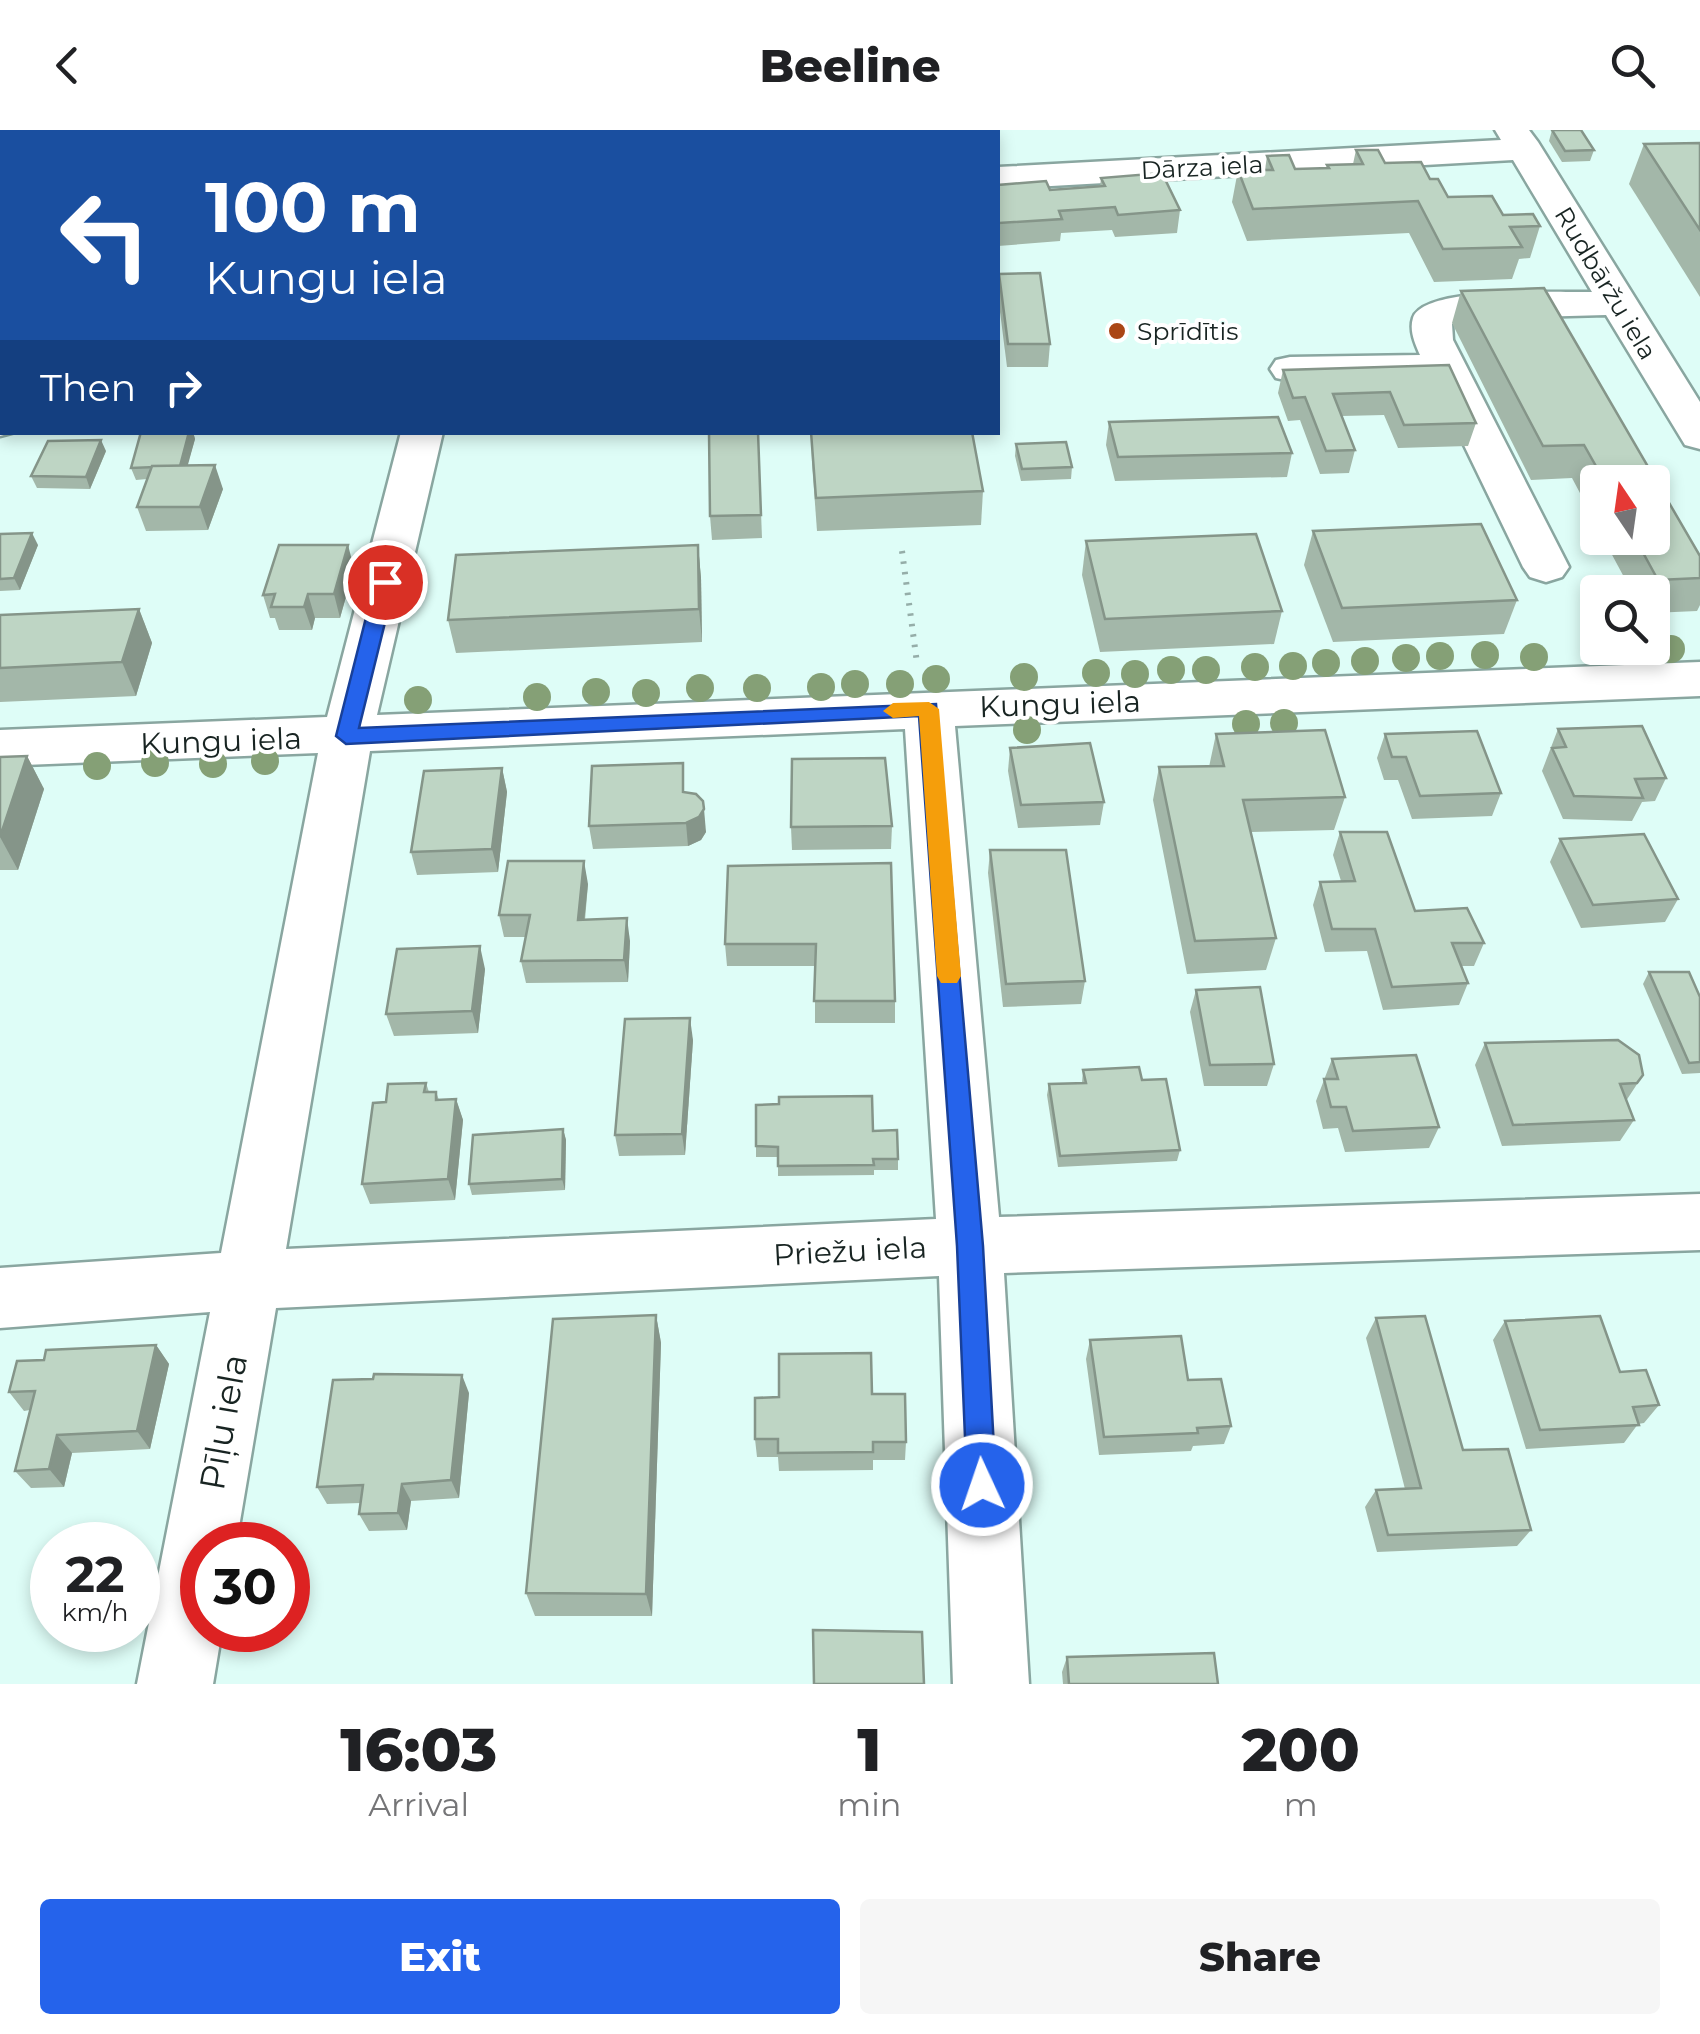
<!DOCTYPE html>
<meta charset="utf-8">
<style>
:root{--surface:#fff;--page:#f6f6f6;--text:#202124;--muted:#757577;--accent:#2563eb}
body{margin:0;font-family:Montserrat,sans-serif;background:var(--page);color:var(--text);height:100vh;display:flex;flex-direction:column;font-size:38px;white-space:nowrap}
*{box-sizing:border-box;margin:0}
p{font-size:32px;color:var(--muted)}
.icon{flex:none;width:55px;height:55px;fill:none;stroke:currentColor;stroke-width:2;stroke-linecap:round;stroke-linejoin:round}
.map{position:relative;height:1554px;overflow:hidden}
.sheet{display:flex;flex-direction:column;background:var(--surface);flex:1}
.sheet>*{flex:none}
.top-card{position:absolute;left:0px;top:0px;width:1000px;height:305px;box-shadow:0 5px 15px #0003;background:#1a4fa0;color:#fff;overflow:hidden}
.needle{width:65px;rotate:347deg}
.controls{position:absolute;left:1580px;top:335px;display:grid;gap:20px}
.controls a{display:grid;place-items:center;width:90px;height:90px;border-radius:10px;background:var(--surface);box-shadow:0 5px 15px #0003;font-size:50px}
.speed{position:absolute;left:30px;top:1392px;display:flex;gap:20px;font-size:50px;font-weight:700;text-align:center}
.speed>*{display:grid;place-content:center;width:130px;height:130px;border-radius:50%;background:var(--surface);box-shadow:0 5px 15px #0003;line-height:1}
.speed small{font-size:25px;font-weight:400}
.speed .limit{border:15px solid #d22;background:#fff;color:#111}
.pin{position:absolute;display:grid;place-items:center;width:85px;height:85px;color:#fff;margin:-42px;border:5px solid #fff;border-radius:50%;box-shadow:0 2px 10px #0007}
.me{position:absolute;width:110px;margin:-55px;rotate:357deg;stroke-linejoin:round;filter:drop-shadow(0 0 8px #0008)}
.turn{display:flex;align-items:center;gap:35px;height:210px;padding:0 40px;font-size:45px}
.turn .icon{width:130px;height:130px;stroke-width:2.5}
.turn b{display:block;font-size:70px;line-height:85px}
.then{display:flex;align-items:center;height:95px;padding:0 40px;background:#0003;gap:20px;font-size:38px}
.eta{display:flex;justify-content:space-evenly;align-items:center;height:170px;text-align:center}
.eta b{font-size:60px;font-weight:800;line-height:70px}
.action{display:flex;gap:20px;margin-top:auto;padding:20px 40px}
.action a{flex:1;height:115px;border-radius:10px;background:var(--accent);color:#fff;font-size:40px;font-weight:800;line-height:115px;text-align:center}
.action a+a{background:var(--page);color:var(--text)}
header{display:flex;justify-content:space-between;align-items:center;height:130px;padding:0 40px;background:var(--surface);font-size:45px;font-weight:800}
.map>svg:first-child{display:block}
.lines{fill:none;stroke-linecap:round;stroke-linejoin:round}
.minor-casing{stroke:#89a6a0;stroke-width:5}
.path{stroke:#95ada8;stroke-width:6;stroke-dasharray:2.5 8;stroke-linecap:butt}
.minor{fill:#fff;fill-rule:evenodd}
.tree{fill:#85a076}
.wall{fill:#a3b7a9}
.shaded-wall{fill:#859589}
.building{fill:#bed5c4;stroke:#859589;stroke-width:2.5}
.route{fill:#2563eb;stroke:#184099;stroke-width:2.5}
.slow{fill:#f59e0b}
.poi-dot{fill:#aa4615;stroke:#fff;stroke-width:4}
.labels{text-anchor:middle;dominant-baseline:central;stroke-width:8;stroke-linejoin:round;paint-order:stroke}
.far-street-label{font-size:25px;fill:#182422;stroke:#fff}
.far-poi-label{font-size:25px;fill:#182422;stroke:#fff;text-anchor:start}
.street-label{font-size:30px;fill:#182422;stroke:#fff}
.near-street-label{font-size:35px;fill:#182422;stroke:#fff}
</style>
<header><svg class="icon" aria-label="back" viewBox="0 0 24 24"><path d="M15 5l-7 7 7 7"/></svg>Beeline<svg class="icon" aria-label="search" viewBox="0 0 24 24"><circle cx="10" cy="10" r="6"/><path d="M15 15l6 6"/></svg></header>
<div class="map">
<svg width="1700" height="1554" viewBox="0 0 1700 1554">
<rect width="100%" height="100%" fill="#defdf7"/>
<g class="lines">
<!-- minor casing -->
<g class="minor-casing">
<g id="minor">
<rect x="474" y="0" width="34" height="2"/>
<path d="M1495 0H1529L1538 12 1700 272V319L1685 315 1606 185 1462 189 1452 194 1453 210 1569 437 1562 447 1546 452 1530 447 1523 437 1432 249 1290 251 1276 248 1270 239 1276 230 1290 227 1420 225C1415 214 1409 200 1413 188 1424 155 1560 163 1592 162L1513 30 998 59V37L1501 10Z"/>
<polygon points="0,280 2,302 15,302 0,306"/>
<path d="M401 302H443L377 585 1700 532V566L955 596 999 1087 1700 1064V1120L1004 1143 1029 1554H953L939 1146 276 1178 236 1415H202V1500H222L213 1554H137L210 1182 0 1198V1138L221 1123 318 623 0 636V600L327 587ZM905 599 936 1089 286 1119 370 621Z"/>
</g>
</g>
<!-- path -->
<polyline class="path" points="902,421 917,533"/>
<!-- minor -->
<use href="#minor" class="minor"/>
</g>
<!-- trees -->
<g class="tree">
<circle cx="1671" cy="519" r="14"/>
<circle cx="1485" cy="525" r="14"/>
<circle cx="1440" cy="526" r="14"/>
<circle cx="1534" cy="527" r="14"/>
<circle cx="1406" cy="528" r="14"/>
<circle cx="1365" cy="531" r="14"/>
<circle cx="1326" cy="533" r="14"/>
<circle cx="1293" cy="536" r="14"/>
<circle cx="1255" cy="537" r="14"/>
<circle cx="1171" cy="540" r="14"/>
<circle cx="1206" cy="540" r="14"/>
<circle cx="1096" cy="543" r="14"/>
<circle cx="1135" cy="544" r="14"/>
<circle cx="1024" cy="547" r="14"/>
<circle cx="936" cy="549" r="14"/>
<circle cx="855" cy="554" r="14"/>
<circle cx="900" cy="554" r="14"/>
<circle cx="821" cy="557" r="14"/>
<circle cx="700" cy="558" r="14"/>
<circle cx="757" cy="558" r="14"/>
<circle cx="596" cy="562" r="14"/>
<circle cx="646" cy="563" r="14"/>
<circle cx="537" cy="567" r="14"/>
<circle cx="418" cy="570" r="14"/>
<circle cx="1284" cy="593" r="14"/>
<circle cx="1246" cy="594" r="14"/>
<circle cx="1027" cy="600" r="14"/>
<circle cx="265" cy="631" r="14"/>
<circle cx="155" cy="633" r="14"/>
<circle cx="213" cy="634" r="14"/>
<circle cx="97" cy="636" r="14"/>
</g>
<!-- wall -->
<g class="wall">
<polygon points="184,0 247,0 246,2 184,2"/>
<polygon points="396,0 467,0 467,2 397,2"/>
<polygon points="909,0 990,0 990,2 910,2"/>
<polygon points="1552,0 1594,20 1590,31 1562,32 1549,11"/>
<polygon points="1700,13 1700,167 1629,54 1644,14"/>
<polygon points="1356,20 1385,33 1430,49 1448,67 1540,96 1530,128 1519,129 1512,149 1434,152 1409,103 1247,111 1232,72 1238,40 1265,40 1267,26 1295,39 1326,38 1327,35 1353,34"/>
<polygon points="1101,48 1180,80 1177,103 1115,107 1112,100 1061,103 1060,111 998,116 998,55 1050,60 1100,57"/>
<polygon points="0,98 2,98 2,148 0,149"/>
<polygon points="999,144 1050,214 1048,237 1007,237 998,166"/>
<polygon points="1544,158 1700,426 1700,475 1697,481 1652,483 1652,462 1632,462 1603,408 1652,408 1652,352 1598,352 1598,397 1572,348 1531,350 1452,193 1461,161"/>
<polygon points="1449,235 1476,293 1468,316 1398,318 1384,285 1342,286 1355,320 1349,343 1320,344 1300,290 1288,291 1278,263 1283,240"/>
<polygon points="1109,292 1292,323 1287,347 1115,351 1106,315"/>
<polygon points="141,302 193,302 195,309 187,336 223,359 208,400 146,401 137,377 147,349 136,350 131,338"/>
<polygon points="758,302 762,408 712,410 710,386"/>
<polygon points="811,302 983,361 981,395 817,401 812,333"/>
<polygon points="1016,314 1072,337 1071,349 1021,351 1015,326"/>
<polygon points="106,321 90,359 37,358 31,346"/>
<polygon points="1313,401 1517,470 1504,504 1333,512 1304,435"/>
<polygon points="0,404 38,415 20,460 0,461"/>
<polygon points="1086,411 1282,481 1274,514 1100,522 1082,445"/>
<polygon points="698,415 701,448 702,512 456,523 448,490"/>
<polygon points="354,438 340,488 315,488 312,500 279,500 275,488 270,488 263,465"/>
<polygon points="139,479 152,513 136,566 0,572 0,485"/>
<polygon points="1558,599 1666,648 1655,671 1642,672 1632,691 1563,689 1542,641"/>
<polygon points="1216,604 1345,667 1334,700 1251,702 1276,808 1266,840 1187,844 1153,670 1159,637 1209,637"/>
<polygon points="1385,604 1501,663 1492,686 1412,689 1398,650 1384,650 1377,628"/>
<polygon points="1010,618 1104,672 1100,695 1018,698 1008,641"/>
<polygon points="27,626 44,659 18,740 0,740 0,627"/>
<polygon points="502,638 507,662 498,742 417,745 411,722"/>
<polygon points="685,662 706,702 701,710 688,716 593,719 589,696"/>
<polygon points="892,696 891,719 792,720 791,697"/>
<polygon points="1340,702 1415,781 1484,813 1474,836 1461,836 1468,853 1459,875 1383,880 1367,821 1325,822 1313,775 1320,752 1341,751 1333,725"/>
<polygon points="1560,709 1678,769 1665,792 1581,798 1550,732"/>
<polygon points="990,720 1085,851 1081,874 1003,877 988,743"/>
<polygon points="728,736 895,871 895,893 815,893 815,836 727,836 725,814"/>
<polygon points="588,754 585,790 630,811 628,852 526,853 521,831 526,807 504,807 499,785"/>
<polygon points="485,839 478,903 394,906 386,884"/>
<polygon points="1649,842 1700,867 1700,943 1682,944 1643,854"/>
<polygon points="1196,860 1274,934 1267,956 1204,956 1190,882"/>
<polygon points="693,910 685,1025 619,1026 615,1005"/>
<polygon points="1485,913 1643,945 1626,971 1634,990 1620,1011 1502,1016 1475,935"/>
<polygon points="1332,929 1439,997 1429,1018 1345,1022 1338,998 1323,999 1316,971"/>
<polygon points="1083,940 1142,950 1180,1020 1177,1031 1058,1037 1047,965 1049,954 1082,953"/>
<polygon points="426,953 429,962 436,962 439,970 456,969 463,990 455,1070 370,1074 362,1054 386,972"/>
<polygon points="563,999 566,1010 565,1060 472,1065 469,1054"/>
<polygon points="873,1001 898,1029 898,1040 874,1040 874,1045 778,1046 778,1027 756,1027 756,1016"/>
<polygon points="656,1185 661,1213 652,1486 535,1486 526,1463"/>
<polygon points="1376,1188 1463,1320 1531,1400 1517,1416 1377,1422 1365,1377 1376,1360 1405,1359 1366,1208"/>
<polygon points="1505,1191 1620,1242 1659,1275 1644,1293 1638,1294 1624,1313 1526,1319 1493,1210"/>
<polygon points="1090,1210 1188,1250 1231,1296 1224,1314 1193,1316 1191,1321 1099,1325 1086,1229"/>
<polygon points="156,1215 169,1234 150,1319 72,1323 64,1357 31,1358 15,1341 30,1280 24,1281 9,1262 44,1230"/>
<polygon points="469,1263 459,1368 411,1371 407,1400 369,1401 359,1384 361,1373 327,1374 317,1357"/>
<polygon points="872,1264 906,1312 905,1330 873,1330 873,1340 779,1341 778,1327 757,1327 755,1309"/>
<polygon points="1067,1527 1218,1554 1063,1554 1062,1542"/>
</g>
<!-- shaded-wall -->
<g class="shaded-wall">
<polygon points="0,0 10,0 11,2 2,2 2,25 0,29"/>
<polygon points="189,302 193,302 195,309 184,349 180,337"/>
<polygon points="101,310 106,321 90,359 86,347"/>
<polygon points="215,335 223,359 208,400 200,377"/>
<polygon points="32,403 38,415 20,460 14,448"/>
<polygon points="348,415 354,438 340,488 334,464"/>
<polygon points="698,415 701,448 702,512 699,479"/>
<polygon points="308,464 315,488 312,500 304,477"/>
<polygon points="139,479 152,513 136,566 122,532"/>
<polygon points="27,626 44,659 18,740 0,707"/>
<polygon points="502,638 507,662 498,742 492,719"/>
<polygon points="704,679 706,702 701,710 688,716 686,693"/>
<polygon points="584,731 588,754 582,812 578,790"/>
<polygon points="627,788 630,811 628,852 624,830"/>
<polygon points="480,816 485,839 478,903 472,881"/>
<polygon points="690,888 693,910 685,1025 682,1004"/>
<polygon points="456,969 463,990 455,1070 448,1049"/>
<polygon points="563,999 566,1010 565,1060 562,1049"/>
<polygon points="656,1185 661,1213 652,1486 646,1464"/>
<polygon points="156,1215 169,1234 150,1319 137,1301"/>
<polygon points="462,1245 469,1263 459,1368 451,1350"/>
<polygon points="57,1305 72,1323 64,1357 49,1339"/>
<polygon points="402,1354 411,1371 407,1400 398,1383"/>
</g>
<!-- building -->
<g class="building">
<polygon points="113,0 144,0 142,2 112,2"/>
<polygon points="184,0 239,0 183,1"/>
<polygon points="680,0 734,0 734,2 681,2"/>
<polygon points="768,0 873,0 874,2 769,2"/>
<polygon points="1552,0 1581,0 1594,20 1565,21"/>
<polygon points="1700,13 1700,100 1644,14"/>
<polygon points="1356,20 1378,20 1385,33 1421,32 1430,49 1438,49 1448,67 1492,66 1503,85 1533,84 1540,96 1510,97 1522,117 1443,119 1418,71 1253,79 1238,40 1273,40 1267,26 1289,25 1295,39 1329,38 1327,35 1363,34"/>
<polygon points="1162,43 1180,80 1118,85 1115,77 1059,81 1062,89 999,93 998,90 998,55 1046,51 1050,60 1105,56 1101,48"/>
<rect x="0" y="98" width="2" height="27"/>
<polygon points="1040,143 1050,214 1008,214 999,144"/>
<polygon points="1544,158 1700,426 1700,448 1658,450 1635,408 1652,408 1652,352 1605,352 1584,315 1543,316 1461,161"/>
<polygon points="1449,235 1476,293 1404,295 1390,262 1333,264 1355,320 1326,321 1305,267 1293,268 1283,240"/>
<polygon points="1278,287 1292,323 1118,327 1109,292"/>
<polygon points="141,302 189,302 180,336 131,338"/>
<polygon points="709,302 758,302 761,385 710,386"/>
<polygon points="811,302 972,302 983,361 816,368"/>
<polygon points="101,310 86,347 31,346 48,311"/>
<polygon points="1066,312 1072,337 1022,339 1016,314"/>
<polygon points="215,335 200,377 137,377 152,336"/>
<polygon points="1481,394 1517,470 1342,478 1313,401"/>
<polygon points="32,403 14,448 0,449 0,404"/>
<polygon points="1256,404 1282,481 1105,489 1086,411"/>
<polygon points="279,415 348,415 334,464 308,464 304,477 271,477 275,464 263,465"/>
<polygon points="698,415 699,479 448,490 456,425"/>
<polygon points="139,479 122,532 0,538 0,485"/>
<polygon points="1642,596 1666,648 1635,649 1643,668 1574,666 1552,618 1566,617 1558,599"/>
<polygon points="1325,600 1345,667 1243,670 1276,808 1195,811 1159,637 1224,636 1216,604"/>
<polygon points="1477,601 1501,663 1420,666 1406,627 1392,627 1385,604"/>
<polygon points="1090,613 1104,672 1021,675 1010,618"/>
<polygon points="27,626 0,707 0,627"/>
<polygon points="885,628 892,696 791,697 792,629"/>
<polygon points="683,633 683,662 696,664 703,671 704,679 699,687 686,693 589,696 592,636"/>
<polygon points="502,638 492,719 411,722 424,641"/>
<polygon points="1340,702 1387,702 1415,781 1467,778 1484,813 1452,813 1468,853 1392,857 1375,799 1332,799 1320,752 1355,751"/>
<polygon points="1644,704 1678,769 1593,775 1560,709"/>
<polygon points="990,720 1066,720 1085,851 1006,854"/>
<polygon points="508,731 584,731 578,790 627,788 624,830 521,831 530,785 499,785"/>
<polygon points="891,733 895,871 814,871 816,814 725,814 728,736"/>
<polygon points="480,816 472,881 386,884 397,819"/>
<polygon points="1649,842 1689,842 1700,867 1700,932 1689,933"/>
<polygon points="1260,857 1274,934 1210,935 1196,860"/>
<polygon points="690,888 682,1004 615,1005 625,889"/>
<polygon points="1618,910 1639,925 1643,945 1637,953 1620,954 1634,990 1513,995 1485,913"/>
<polygon points="1416,925 1439,997 1353,1001 1346,977 1331,977 1324,949 1338,949 1332,929"/>
<polygon points="1139,937 1142,950 1166,949 1180,1020 1060,1026 1049,954 1086,953 1083,940"/>
<polygon points="426,953 424,962 436,962 436,970 456,969 448,1049 362,1054 373,973 386,972 388,954"/>
<polygon points="872,966 873,1001 897,1000 898,1029 873,1029 874,1035 778,1036 778,1017 756,1016 756,975 779,974 779,967"/>
<polygon points="563,999 562,1049 469,1054 473,1005"/>
<polygon points="656,1185 646,1464 526,1463 553,1189"/>
<polygon points="1425,1186 1463,1320 1508,1319 1531,1400 1388,1405 1376,1360 1421,1358 1376,1188"/>
<polygon points="1600,1186 1620,1242 1646,1240 1659,1275 1633,1277 1639,1295 1540,1300 1505,1191"/>
<polygon points="1181,1206 1188,1250 1221,1249 1231,1296 1197,1298 1198,1303 1104,1307 1090,1210"/>
<polygon points="156,1215 137,1301 57,1305 49,1339 15,1341 35,1261 9,1262 17,1231 44,1230 46,1220"/>
<polygon points="871,1223 872,1264 905,1264 906,1312 873,1312 873,1322 778,1323 778,1309 755,1309 755,1268 779,1267 779,1224"/>
<polygon points="374,1244 462,1245 451,1350 402,1354 398,1383 359,1384 363,1355 317,1357 333,1250 373,1249"/>
<polygon points="813,1500 922,1502 924,1554 814,1554"/>
<polygon points="1214,1523 1218,1554 1069,1554 1067,1527"/>
</g>
<!-- route -->
<polygon class="route" points="385,445 395,452 359,598 936,574 983,1116 996,1355 992,1365 982,1369 971,1365 967,1355 957,1116 919,586 346,614 336,606 375,452"/>
<!-- slow -->
<polygon class="slow" points="929,572 939,579 961,846 957,853 941,853 937,846 919,586 893,588 883,581 893,573"/>
<!-- markers -->
<circle class="poi-dot" cx="1117" cy="201" r="10"/>
<g class="labels">
<!-- far-street labels -->
<g class="far-street-label">
<text transform="translate(1202 37) rotate(-3)">Dārza iela</text>
<text transform="translate(1606 153) rotate(59)">Rudbāržu iela</text>
</g>
<!-- far-poi labels -->
<g class="far-poi-label">
<text x="1137" y="201">Sprīdītis</text>
</g>
<!-- street labels -->
<g class="street-label">
<text transform="translate(1060 574) rotate(-2)">Kungu iela</text>
<text transform="translate(221 611) rotate(-2)">Kungu iela</text>
<text transform="translate(850 1121) rotate(-3)">Priežu iela</text>
</g>
<!-- near-street labels -->
<g class="near-street-label">
<text transform="translate(223 1292) rotate(-80)">Pīļu iela</text>
</g>
</g>
</svg>
<div class="controls">
<a><svg class="needle" viewBox="-14 -14 28 28"><path d="M0-13l5 13h-10z" fill="#e53935"/><path d="M0 13l5-13h-10z" fill="#757577"/></svg></a>
<a><svg class="icon" aria-label="search" viewBox="0 0 24 24"><circle cx="10" cy="10" r="6"/><path d="M15 15l6 6"/></svg></a>
</div>
<div class="speed"><div>22<small>km/h</small></div><div class="limit">30</div></div>
<div class="pin" style="left:385px;top:452px;background:#d93025"><svg class="icon" aria-label="arrive" viewBox="0 0 24 24"><path d="M6 21V4h12l-3 4 3 4H6"/></svg></div>
<svg class="me" style="left:982px;top:1355px" viewBox="-20 -20 40 40"><circle r="17" fill="#2563eb" stroke="#fff" stroke-width="3"/><path d="M0-11L8 9 0 5-8 9z" fill="#fff"/></svg>
<div class="top-card">
<div class="turn"><svg class="icon" aria-label="left" viewBox="0 0 24 24"><path d="M17 20v-9H6M10 6l-5 5 5 5"/></svg><div><b>100 m</b>Kungu iela</div></div>
<div class="then">Then<svg class="icon" aria-label="right" viewBox="0 0 24 24"><path d="M7 20v-9h11M14 6l5 5-5 5"/></svg></div>
</div>
</div>
<section class="sheet">
<div class="eta">
<div><b>16:03</b><p>Arrival</p></div>
<div><b>1</b><p>min</p></div>
<div><b>200</b><p>m</p></div>
</div>
<div class="action"><a>Exit</a><a>Share</a></div>
</section>
